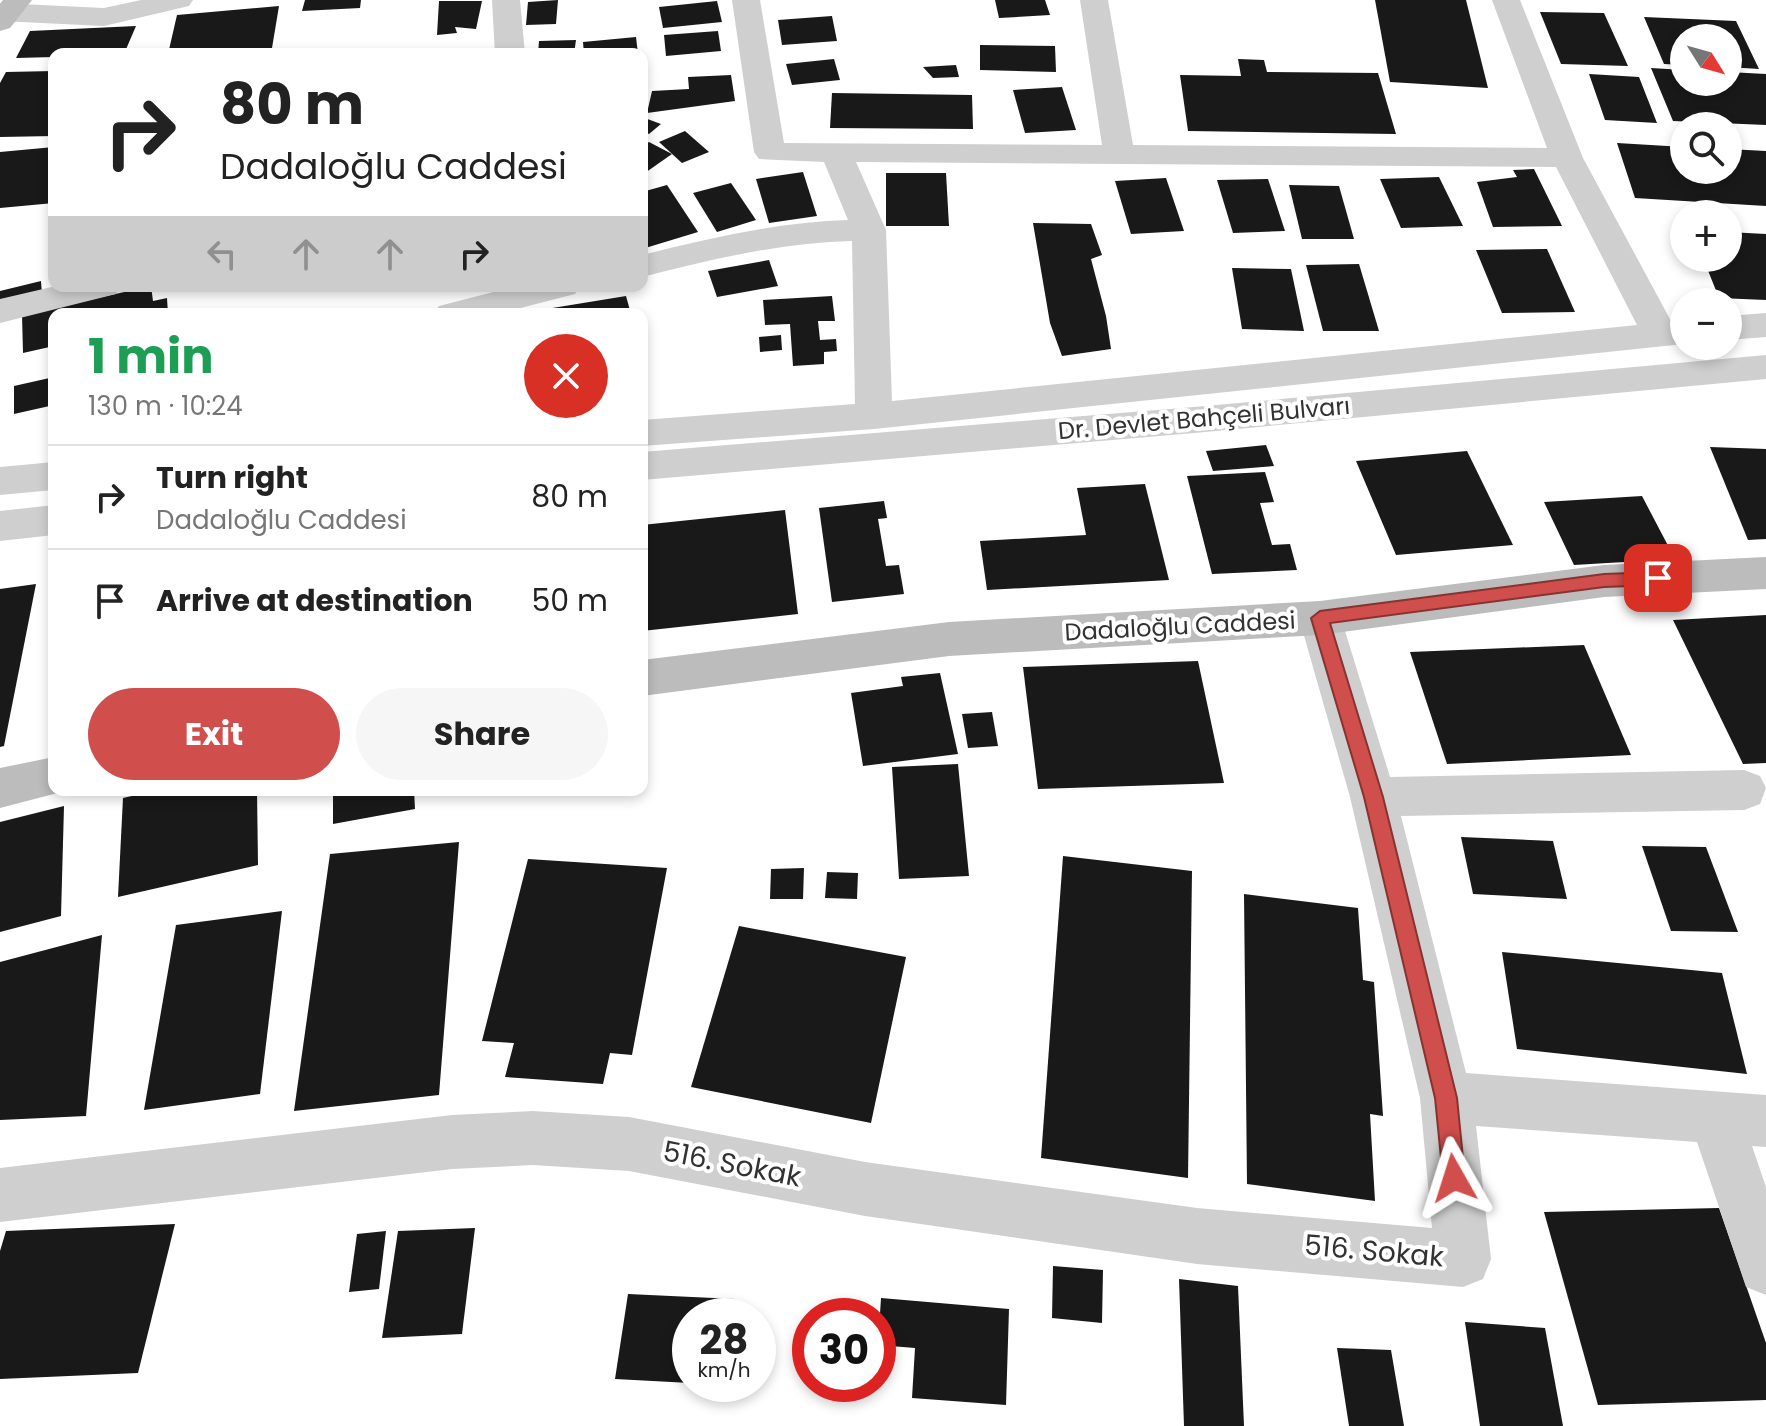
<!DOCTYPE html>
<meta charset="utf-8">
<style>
:root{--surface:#fff;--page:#f6f6f6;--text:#222;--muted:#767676;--line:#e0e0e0;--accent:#d04e4c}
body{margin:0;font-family:Poppins,sans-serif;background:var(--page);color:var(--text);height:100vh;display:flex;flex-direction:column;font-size:30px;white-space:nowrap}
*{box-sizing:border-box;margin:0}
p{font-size:26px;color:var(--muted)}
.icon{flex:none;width:44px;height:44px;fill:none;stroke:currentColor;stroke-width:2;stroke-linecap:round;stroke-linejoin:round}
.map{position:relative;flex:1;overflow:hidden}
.details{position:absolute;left:48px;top:308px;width:600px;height:488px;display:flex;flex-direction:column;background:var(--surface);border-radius:16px;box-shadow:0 4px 12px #0003}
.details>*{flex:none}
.top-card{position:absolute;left:48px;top:48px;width:600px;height:244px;border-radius:16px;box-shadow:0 4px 12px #0003;background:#fff;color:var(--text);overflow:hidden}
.needle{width:52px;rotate:127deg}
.tools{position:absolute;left:1670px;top:24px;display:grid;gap:16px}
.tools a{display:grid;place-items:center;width:72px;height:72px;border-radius:50%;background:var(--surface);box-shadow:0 4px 12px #0003;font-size:40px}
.speed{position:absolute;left:672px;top:1298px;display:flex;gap:16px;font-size:40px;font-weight:700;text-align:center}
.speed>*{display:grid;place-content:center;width:104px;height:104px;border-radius:50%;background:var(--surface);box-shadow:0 4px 12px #0003;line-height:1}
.speed small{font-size:20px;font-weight:400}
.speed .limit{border:12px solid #d22;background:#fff;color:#111}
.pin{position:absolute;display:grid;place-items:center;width:68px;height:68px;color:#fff;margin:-34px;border-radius:16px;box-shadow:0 4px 12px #0006}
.me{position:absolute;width:88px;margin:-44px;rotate:354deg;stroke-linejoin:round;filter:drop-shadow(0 0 6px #0008)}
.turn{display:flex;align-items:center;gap:28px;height:168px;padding:0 40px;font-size:36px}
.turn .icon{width:104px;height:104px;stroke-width:2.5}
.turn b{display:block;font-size:56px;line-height:68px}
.lanes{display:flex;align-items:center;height:76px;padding:0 40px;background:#0003;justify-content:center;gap:40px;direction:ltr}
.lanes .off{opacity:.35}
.round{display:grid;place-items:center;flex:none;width:84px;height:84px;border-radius:42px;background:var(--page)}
.summary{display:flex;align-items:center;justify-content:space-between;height:136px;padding:0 40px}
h1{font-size:48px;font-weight:700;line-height:60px;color:#1e9e55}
.button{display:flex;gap:16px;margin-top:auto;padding:16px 40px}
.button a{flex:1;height:92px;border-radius:48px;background:var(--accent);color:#fff;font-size:32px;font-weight:700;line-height:92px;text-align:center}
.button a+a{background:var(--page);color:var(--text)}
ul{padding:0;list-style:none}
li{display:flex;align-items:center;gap:24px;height:104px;padding:0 40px;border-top:2px solid var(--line)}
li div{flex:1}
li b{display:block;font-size:30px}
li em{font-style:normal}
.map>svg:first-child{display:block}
.building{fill:#191919}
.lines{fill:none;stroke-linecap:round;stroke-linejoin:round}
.street{fill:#cfcfcf;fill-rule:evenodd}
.secondary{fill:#bcbcbc;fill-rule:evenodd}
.route{fill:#d04e4c;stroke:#873331;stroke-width:2}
.labels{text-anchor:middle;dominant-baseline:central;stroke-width:8;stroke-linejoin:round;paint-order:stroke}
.street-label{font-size:24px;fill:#323232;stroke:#fff}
.near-street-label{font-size:28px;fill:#323232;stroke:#fff}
</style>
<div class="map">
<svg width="1766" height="1426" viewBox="0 0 1766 1426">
<rect width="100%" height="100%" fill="#fff"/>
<!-- building -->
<g class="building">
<polygon points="305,0 361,0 360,8 302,11"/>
<polygon points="558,0 556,24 526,25 528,2"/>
<polygon points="995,0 1045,0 1050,15 999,18"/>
<polygon points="1375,0 1466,0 1488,88 1390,82"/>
<polygon points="439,1 482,1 476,29 455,27 457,33 437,35"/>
<polygon points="717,1 722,22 663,28 659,7"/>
<polygon points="279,6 271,54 168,54 177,15"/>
<polygon points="1540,12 1604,13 1628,66 1561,64"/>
<polygon points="832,16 837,41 782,45 778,20"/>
<polygon points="1644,17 1736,21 1759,69 1728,67 1728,38 1684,38 1684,65 1664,64"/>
<polygon points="136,26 124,54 54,54 54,57 16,58 30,31"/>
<polygon points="718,31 721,51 666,56 664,35"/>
<polygon points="636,37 638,54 584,54 583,42"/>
<polygon points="576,40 574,54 538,54 539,41"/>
<polygon points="980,45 1055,46 1056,72 980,70"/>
<polygon points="414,50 449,50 448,54 413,54"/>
<polygon points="834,59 840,80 792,85 786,64"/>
<polygon points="1238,59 1264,60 1267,72 1378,73 1396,134 1188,131 1180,75 1241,76"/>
<polygon points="956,65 959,77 933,78 923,67"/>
<polygon points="1651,68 1684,70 1684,82 1728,82 1728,72 1766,74 1766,125 1673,121"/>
<polygon points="54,71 54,136 0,137 0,83 6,72"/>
<polygon points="1589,74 1639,77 1657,123 1605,120"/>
<polygon points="731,75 735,101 647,113 652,91 689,89 688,77"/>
<polygon points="1062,87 1076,130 1025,133 1013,90"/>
<polygon points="832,93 972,95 973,129 830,128"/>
<polygon points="642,117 661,124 649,134 642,131"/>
<polygon points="685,131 709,152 682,163 659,142"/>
<polygon points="649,142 672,154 642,175 642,146"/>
<polygon points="1617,143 1684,147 1684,170 1728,170 1728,149 1766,151 1766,206 1635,198"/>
<polygon points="54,147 54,203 0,208 0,152"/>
<polygon points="1534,169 1562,226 1493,227 1477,182 1517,177 1513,170"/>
<polygon points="803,172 817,216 769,223 756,179"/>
<polygon points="886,173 946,173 949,226 886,226"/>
<polygon points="1439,177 1463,226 1401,228 1380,179"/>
<polygon points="1166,178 1184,231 1131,234 1115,181"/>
<polygon points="1268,179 1285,231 1233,233 1217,180"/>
<polygon points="731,183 756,220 717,232 693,193"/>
<polygon points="667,185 698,232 642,249 642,192"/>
<polygon points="1289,185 1339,186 1354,239 1302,239"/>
<polygon points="1033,223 1091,224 1102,255 1091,259 1106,316 1111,349 1062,356 1050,323"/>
<polygon points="1728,232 1766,234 1766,300 1719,298 1703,258 1728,258"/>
<polygon points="1547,249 1575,312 1502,313 1476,250"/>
<polygon points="769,260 778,286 717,297 708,271"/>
<polygon points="1359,264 1379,331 1323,331 1306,265"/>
<polygon points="1232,268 1291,269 1304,331 1242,329"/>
<polygon points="41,281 42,294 0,304 0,291"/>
<polygon points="151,286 153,301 167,298 168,314 54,314 54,346 23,353 22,315"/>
<polygon points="626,296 631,314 529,314 528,312"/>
<polygon points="832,296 835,321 818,321 820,340 836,339 837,351 824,352 824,364 793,366 790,324 765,325 763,300"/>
<polygon points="781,335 782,350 760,352 759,337"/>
<polygon points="54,377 54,405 14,414 14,386"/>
<polygon points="1266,445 1274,466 1213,471 1206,451"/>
<polygon points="1710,447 1766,449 1766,539 1748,540"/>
<polygon points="1467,451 1513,545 1396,555 1356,461"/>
<polygon points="1265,472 1274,502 1260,503 1272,545 1290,544 1297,570 1212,574 1187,476"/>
<polygon points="1145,484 1169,580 987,590 980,541 1086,535 1077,488"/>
<polygon points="1642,496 1675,559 1574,565 1544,502"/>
<polygon points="884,501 887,518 878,519 886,566 899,565 904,594 832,602 819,508"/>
<polygon points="785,510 798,614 642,631 642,525"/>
<polygon points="36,584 4,746 0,747 0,589"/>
<polygon points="1766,615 1766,763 1743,764 1673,620"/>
<polygon points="1584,645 1631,755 1447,764 1410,652"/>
<polygon points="1198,661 1224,783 1038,789 1023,667"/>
<polygon points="940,673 958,754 863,766 851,693 903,686 901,677"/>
<polygon points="992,712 998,746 968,748 962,714"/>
<polygon points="958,764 969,876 899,879 892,767"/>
<polygon points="158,790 257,790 258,865 118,897 123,798"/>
<polygon points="333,790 414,790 415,809 333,824"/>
<polygon points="64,806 61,916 0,932 0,822"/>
<polygon points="1461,837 1553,841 1567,899 1473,894"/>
<polygon points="459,842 439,1095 294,1111 330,854"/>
<polygon points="1642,846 1706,847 1738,932 1671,931"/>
<polygon points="1063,856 1192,871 1188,1178 1041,1158"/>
<polygon points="528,859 667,868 632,1055 610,1053 603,1084 505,1077 514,1043 482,1041"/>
<polygon points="804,868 803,899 770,899 771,869"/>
<polygon points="827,872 858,873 857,899 825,898"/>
<polygon points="1244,894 1358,908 1363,980 1374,982 1383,1116 1370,1114 1375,1201 1247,1184"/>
<polygon points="282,911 260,1094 144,1110 176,925"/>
<polygon points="739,926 906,957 871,1123 691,1087"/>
<polygon points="102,935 86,1116 0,1120 0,962"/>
<polygon points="1502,952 1722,973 1747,1074 1517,1049"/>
<polygon points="1719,1208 1766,1343 1766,1400 1598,1405 1544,1212"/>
<polygon points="175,1224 138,1373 0,1379 0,1251 6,1231"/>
<polygon points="475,1228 462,1334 382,1338 398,1231"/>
<polygon points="386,1231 379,1289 349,1292 357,1234"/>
<polygon points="1053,1266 1103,1270 1102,1323 1052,1318"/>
<polygon points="1179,1279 1238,1286 1244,1426 1184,1426"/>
<polygon points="628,1294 735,1299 733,1316 690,1316 690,1383 615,1379"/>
<polygon points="881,1298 1009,1309 1006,1405 912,1398 915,1348 878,1345"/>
<polygon points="1465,1322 1545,1328 1563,1426 1480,1426"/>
<polygon points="1337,1348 1391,1350 1404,1426 1349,1426"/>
</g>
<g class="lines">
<!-- street -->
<g class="street">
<polygon points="141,0 193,0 189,6 104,26 0,21 0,3 104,8"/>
<polygon points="492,0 520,0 525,54 495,54"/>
<path d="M732 0H760L784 143 1102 145 1080 0H1108L1133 145 1547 148 1492 0H1520L1583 158 1671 321 1684 320V344L874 429 642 446V420L855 404 852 241C780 243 712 259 642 277V255C710 238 778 222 848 220L824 162 759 159 754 152ZM856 162 1556 167 1637 325 892 401 886 230Z"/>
<polygon points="56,286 121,286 116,294 0,323 0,299"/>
<polygon points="517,286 580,286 575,294 497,314 433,314 439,306"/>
<polygon points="1766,313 1766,337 1728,340 1728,316"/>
<polygon points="1766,355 1766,379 1194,433 642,480 642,452 1194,407"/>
<polygon points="54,462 54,490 0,495 0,467"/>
<polygon points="54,505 54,535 0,541 0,511"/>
<polygon points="1320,601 1335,606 1341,618 1390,777 1744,770 1760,776 1766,788 1760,804 1744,810 1401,816 1466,1073 1766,1095 1766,1147 1752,1146 1766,1187 1766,1295 1746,1287 1697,1142 1476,1126 1491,1259 1483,1279 1463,1287 1197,1264 865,1216 629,1171 533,1165 452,1169 0,1222 0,1168 452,1115 533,1111 629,1117 865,1162 1197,1208 1432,1228 1420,1098 1350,797 1299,618 1305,606"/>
</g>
<!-- secondary -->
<g class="secondary">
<polygon points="3,0 32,0 10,28 0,31 0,4"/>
<polygon points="1766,557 1766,589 1604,597 1320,635 949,656 642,696 642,660 949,622 1320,601 1604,565"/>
<polygon points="54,757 54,790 69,790 0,808 0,768"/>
</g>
</g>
<!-- route -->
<polygon class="route" points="1658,572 1666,578 1658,585 1604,587 1330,623 1383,797 1457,1098 1465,1178 1462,1186 1454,1190 1446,1186 1443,1178 1435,1098 1364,797 1311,618 1320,611 1604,574"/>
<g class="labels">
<!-- street labels -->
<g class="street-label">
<text transform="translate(1204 418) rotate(-5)">Dr. Devlet Bahçeli Bulvarı</text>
<text transform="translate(1180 626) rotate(-3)">Dadaloğlu Caddesi</text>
</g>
<!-- near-street labels -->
<g class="near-street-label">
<text transform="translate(732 1164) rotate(11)">516. Sokak</text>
<text transform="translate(1374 1251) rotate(5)">516. Sokak</text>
</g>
</g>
</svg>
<div class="tools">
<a><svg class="needle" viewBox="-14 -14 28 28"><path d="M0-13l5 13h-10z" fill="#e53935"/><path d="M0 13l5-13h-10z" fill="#767676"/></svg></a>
<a><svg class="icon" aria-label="search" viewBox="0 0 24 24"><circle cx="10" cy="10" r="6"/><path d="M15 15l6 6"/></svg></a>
<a>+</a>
<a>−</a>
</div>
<div class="speed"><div>28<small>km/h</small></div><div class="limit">30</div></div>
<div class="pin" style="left:1658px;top:578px;background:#d93025"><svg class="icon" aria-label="arrive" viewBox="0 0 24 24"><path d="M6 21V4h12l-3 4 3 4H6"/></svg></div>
<svg class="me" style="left:1454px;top:1178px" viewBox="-20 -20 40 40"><path d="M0-17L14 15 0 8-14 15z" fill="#d04e4c" stroke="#fff" stroke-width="4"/></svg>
<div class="top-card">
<div class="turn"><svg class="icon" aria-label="right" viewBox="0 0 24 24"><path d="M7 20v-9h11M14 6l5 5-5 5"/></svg><div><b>80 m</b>Dadaloğlu Caddesi</div></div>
<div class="lanes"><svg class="icon off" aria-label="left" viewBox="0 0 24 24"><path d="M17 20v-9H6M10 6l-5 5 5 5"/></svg><svg class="icon off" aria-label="ahead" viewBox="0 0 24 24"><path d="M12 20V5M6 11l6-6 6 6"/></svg><svg class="icon off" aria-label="ahead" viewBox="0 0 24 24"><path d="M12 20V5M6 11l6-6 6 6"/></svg><svg class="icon" aria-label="right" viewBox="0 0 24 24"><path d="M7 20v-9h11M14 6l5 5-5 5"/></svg></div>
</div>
<section class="details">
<div class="summary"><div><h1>1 min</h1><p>130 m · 10:24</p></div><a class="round" style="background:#d93025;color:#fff"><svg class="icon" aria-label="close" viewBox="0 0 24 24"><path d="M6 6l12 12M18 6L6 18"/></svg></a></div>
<ul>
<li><svg class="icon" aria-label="right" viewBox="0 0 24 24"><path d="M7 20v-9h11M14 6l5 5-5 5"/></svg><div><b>Turn right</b><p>Dadaloğlu Caddesi</p></div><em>80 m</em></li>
<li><svg class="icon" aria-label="arrive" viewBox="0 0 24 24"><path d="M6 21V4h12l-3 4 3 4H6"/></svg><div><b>Arrive at destination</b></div><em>50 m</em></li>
</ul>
<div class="button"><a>Exit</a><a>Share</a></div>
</section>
</div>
